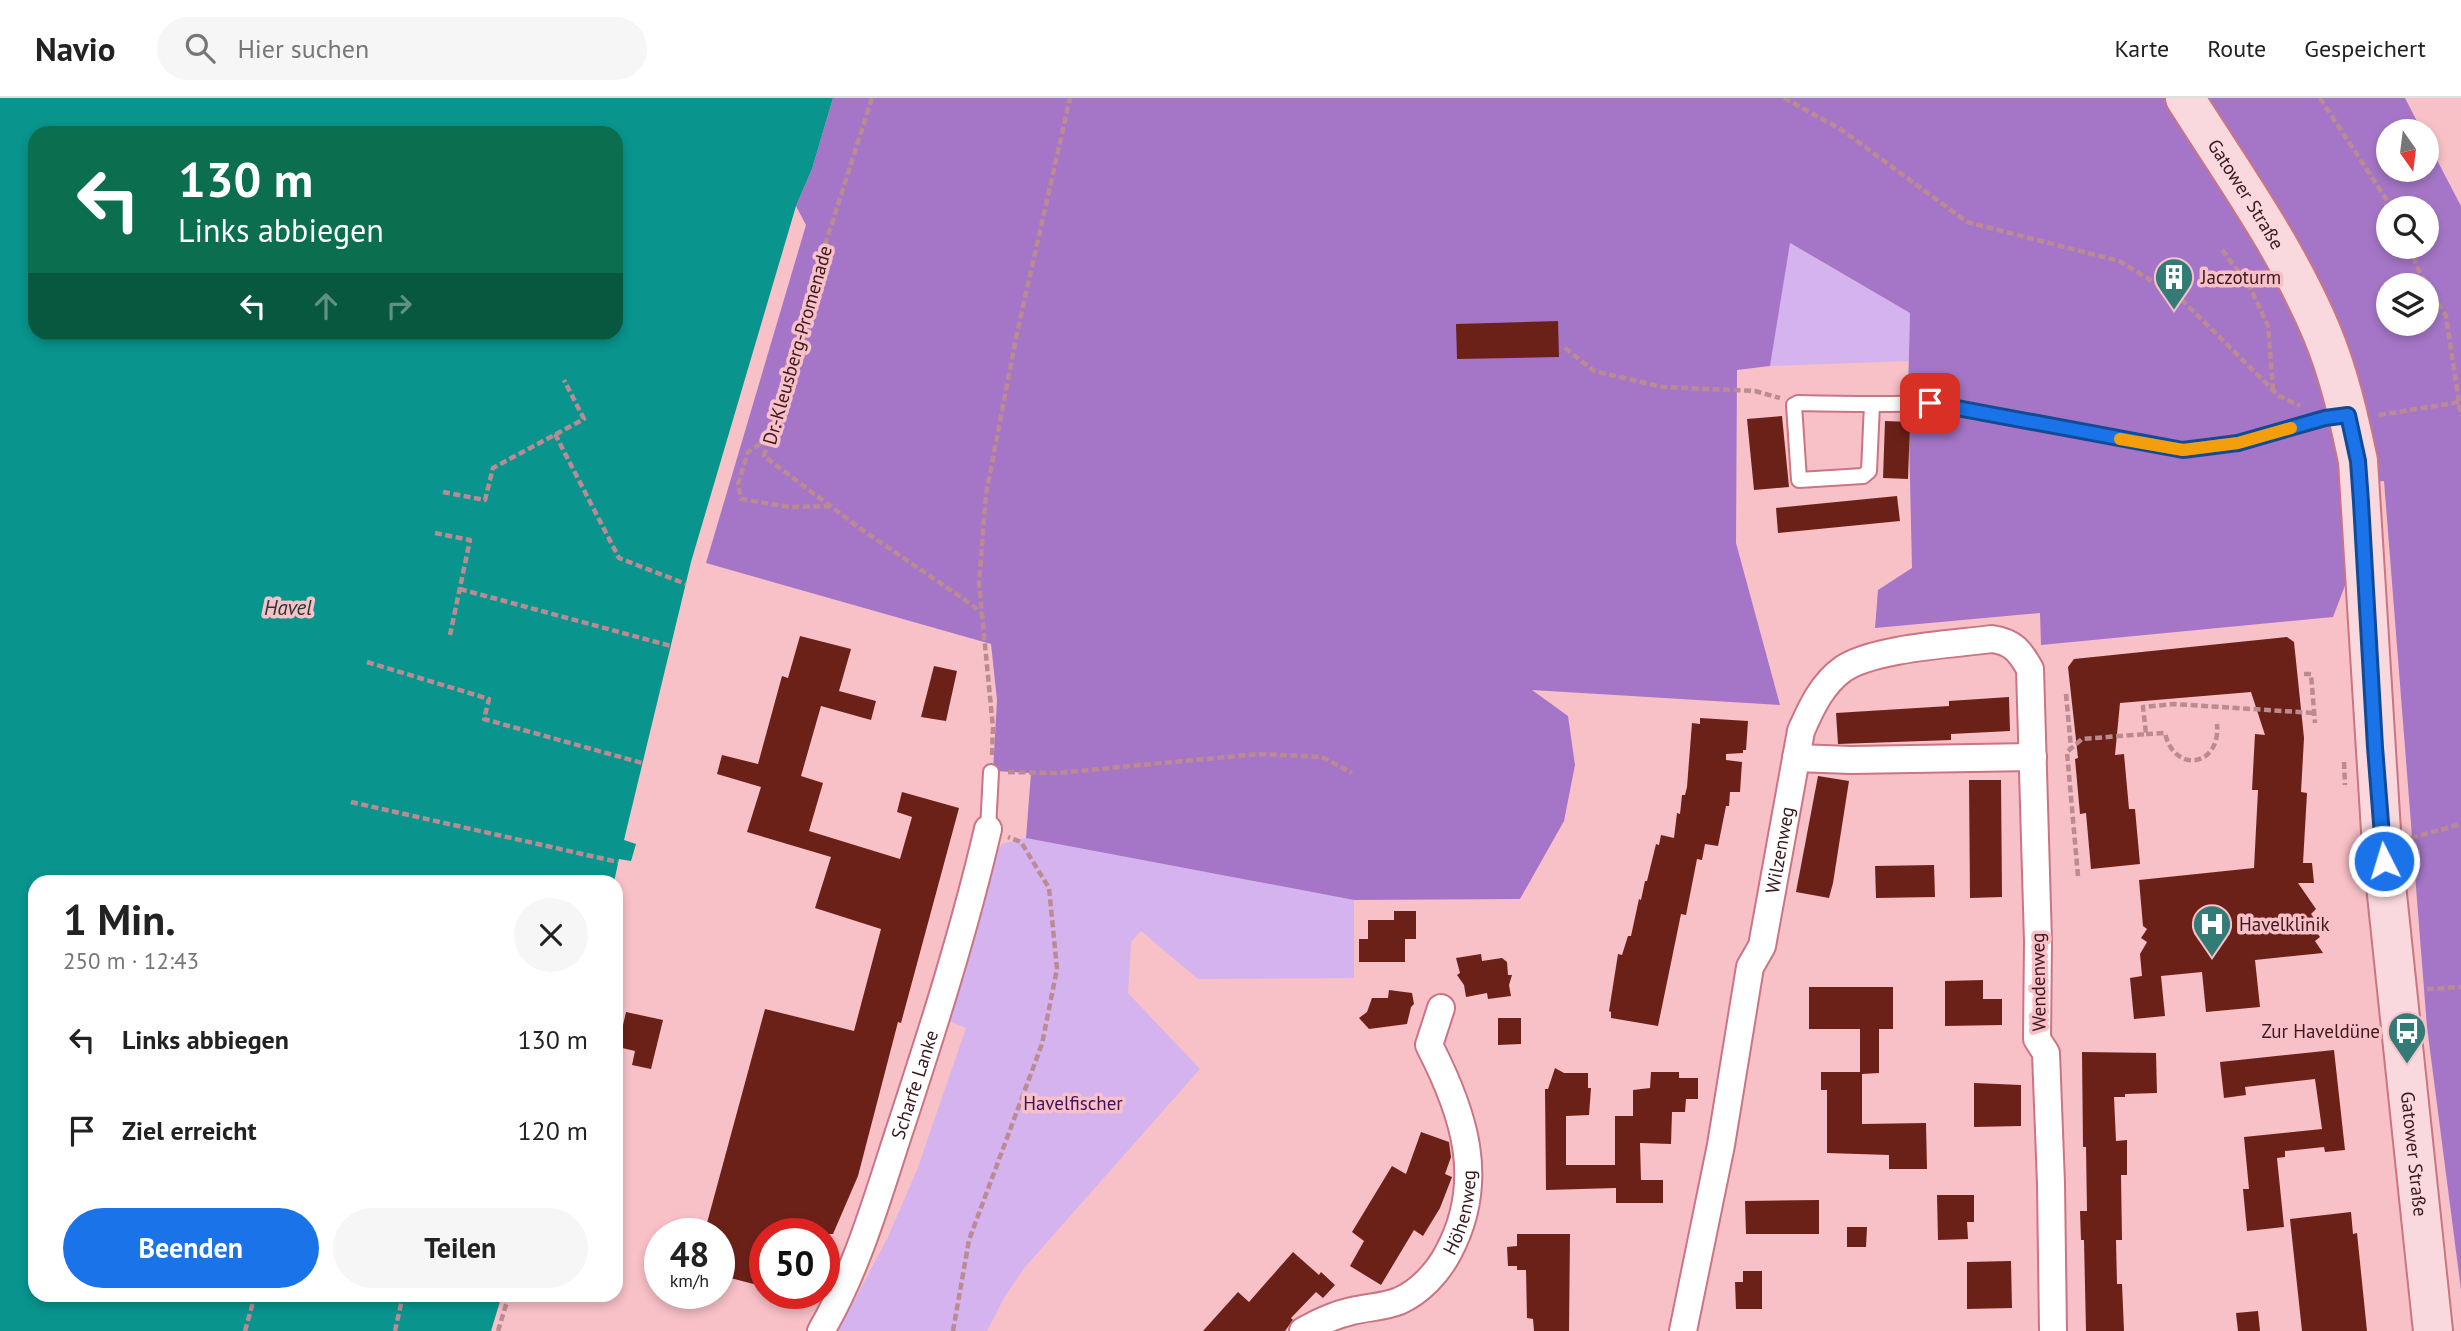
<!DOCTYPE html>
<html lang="de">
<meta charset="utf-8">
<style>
:root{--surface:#fff;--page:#f6f6f6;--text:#222;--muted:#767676;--line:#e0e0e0;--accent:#1a73e8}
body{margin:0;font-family:"PT Sans",sans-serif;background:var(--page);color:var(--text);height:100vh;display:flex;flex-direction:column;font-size:26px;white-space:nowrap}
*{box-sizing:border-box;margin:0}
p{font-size:23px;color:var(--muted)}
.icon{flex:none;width:38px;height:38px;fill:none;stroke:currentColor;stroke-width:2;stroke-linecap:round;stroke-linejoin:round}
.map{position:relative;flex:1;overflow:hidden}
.side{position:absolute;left:28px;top:777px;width:595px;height:427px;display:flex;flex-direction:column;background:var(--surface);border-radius:21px;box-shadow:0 4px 10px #0003}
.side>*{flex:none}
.hud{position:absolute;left:28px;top:28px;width:595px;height:214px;border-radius:21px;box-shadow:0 4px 10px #0003;background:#0b6e4f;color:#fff;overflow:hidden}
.needle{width:46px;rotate:166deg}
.buttons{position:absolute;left:2376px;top:21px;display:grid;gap:14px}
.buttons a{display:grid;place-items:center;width:63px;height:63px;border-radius:50%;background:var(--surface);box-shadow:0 4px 10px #0003;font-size:35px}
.speed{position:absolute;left:644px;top:1120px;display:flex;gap:14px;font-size:35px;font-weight:700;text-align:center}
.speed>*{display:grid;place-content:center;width:91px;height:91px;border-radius:50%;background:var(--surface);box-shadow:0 4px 10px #0003;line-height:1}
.speed small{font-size:18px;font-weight:400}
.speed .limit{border:10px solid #d22;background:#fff;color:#111}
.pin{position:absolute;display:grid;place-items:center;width:60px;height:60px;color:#fff;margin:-30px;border-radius:14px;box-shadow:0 4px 10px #0006}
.me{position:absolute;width:77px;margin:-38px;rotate:355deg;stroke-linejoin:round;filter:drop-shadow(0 0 5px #0008)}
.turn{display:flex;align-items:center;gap:24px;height:147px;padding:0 35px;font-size:32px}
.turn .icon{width:91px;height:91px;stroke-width:2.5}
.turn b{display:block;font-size:49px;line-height:60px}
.lanes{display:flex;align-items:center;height:66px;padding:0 35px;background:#0003;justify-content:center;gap:35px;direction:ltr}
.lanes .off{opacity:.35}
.round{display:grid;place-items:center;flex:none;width:74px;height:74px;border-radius:37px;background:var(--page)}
.overview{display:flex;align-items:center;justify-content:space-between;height:119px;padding:0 35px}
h1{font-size:42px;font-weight:600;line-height:52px}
.cta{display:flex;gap:14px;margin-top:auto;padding:14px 35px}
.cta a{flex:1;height:80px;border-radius:42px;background:var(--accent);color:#fff;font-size:28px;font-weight:600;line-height:80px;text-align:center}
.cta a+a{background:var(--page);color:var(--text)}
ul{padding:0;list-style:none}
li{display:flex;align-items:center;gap:21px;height:91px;padding:0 35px}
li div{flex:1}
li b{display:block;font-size:26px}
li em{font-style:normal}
header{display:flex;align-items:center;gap:42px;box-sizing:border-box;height:98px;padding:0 35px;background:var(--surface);border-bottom:2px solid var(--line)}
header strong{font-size:33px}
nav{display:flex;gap:38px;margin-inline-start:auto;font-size:24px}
.search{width:490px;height:63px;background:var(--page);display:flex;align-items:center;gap:18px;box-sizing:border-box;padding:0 24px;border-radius:38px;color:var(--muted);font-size:26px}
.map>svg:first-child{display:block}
.green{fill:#d4b3ee}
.forest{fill:#a576c7;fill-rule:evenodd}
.water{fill:#09948e;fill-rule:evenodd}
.building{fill:#6c2118}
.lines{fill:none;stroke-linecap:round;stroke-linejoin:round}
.lane-casing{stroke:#ca7583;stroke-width:18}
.street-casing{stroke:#ca7583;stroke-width:30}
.secondary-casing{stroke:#ca7583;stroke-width:42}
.path{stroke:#bc8b92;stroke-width:4.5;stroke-dasharray:7 3.5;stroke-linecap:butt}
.lane{stroke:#fff;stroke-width:14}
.street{stroke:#fff;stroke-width:26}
.secondary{stroke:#fad9de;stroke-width:38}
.route-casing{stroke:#114b97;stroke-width:18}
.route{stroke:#1a73e8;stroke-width:12}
.slow{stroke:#f59e0b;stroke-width:12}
.labels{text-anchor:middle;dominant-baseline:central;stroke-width:7;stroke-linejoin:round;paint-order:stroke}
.street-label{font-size:19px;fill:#3a181e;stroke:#f8c0c7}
.poi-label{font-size:19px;fill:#3a181e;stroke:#f8c0c7;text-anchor:start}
.park-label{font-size:19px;fill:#40105a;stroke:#f8c0c7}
.water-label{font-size:21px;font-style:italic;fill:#1f3937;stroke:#f8c0c7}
</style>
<header>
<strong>Navio</strong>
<div class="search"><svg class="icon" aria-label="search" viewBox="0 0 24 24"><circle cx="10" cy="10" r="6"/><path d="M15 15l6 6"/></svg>Hier suchen</div>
<nav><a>Karte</a><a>Route</a><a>Gespeichert</a></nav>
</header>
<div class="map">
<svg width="2461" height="1233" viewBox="0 0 2461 1233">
<rect width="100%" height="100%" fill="#f8c0c7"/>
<!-- green -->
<g class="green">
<polygon points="1789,145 1910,215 1909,263 1770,268"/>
<polygon points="1026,740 1354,802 1354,880 1198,881 1141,833 1131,844 1128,895 1200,971 1025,1169 1005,1198 987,1233 838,1233 888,1139 917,1072 966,930 946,922 997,755 1002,746"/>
</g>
<!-- forest -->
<g class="forest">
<polygon points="833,0 2170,0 2289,191 2334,327 2342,389 2346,485 2333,519 2041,547 2040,515 1875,530 1878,492 1912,470 1908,295 1910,215 1790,145 1770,268 1737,272 1736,445 1780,607 1532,592 1568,618 1575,667 1564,723 1520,801 1354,802 1026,740 1031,675 993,673 997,602 991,546 706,465 806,127 796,108 812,71"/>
<path d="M2199 0H2405L2422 33H2389V72H2427V43L2461 108V1192L2427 929 2384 383 2375 384ZM2389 110H2427V149H2389ZM2389 187H2427V226H2389Z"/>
</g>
<!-- water -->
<path class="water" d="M0 0H833L812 71 796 108 691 464 624 742 636 746 631 763 619 761 614 784H35V1197H502L491 1233H0ZM35 35H616V234H35Z"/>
<!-- building -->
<g class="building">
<polygon points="1558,223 1559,259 1457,261 1456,226"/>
<polygon points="1782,318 1789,389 1754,392 1747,321"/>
<polygon points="1885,323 1910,324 1908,381 1883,380"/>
<polygon points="1897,398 1900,423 1778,435 1776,410"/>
<polygon points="800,538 851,551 839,593 876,603 871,622 821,608 801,678 823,685 809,733 900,761 912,719 897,714 902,694 959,710 901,925 898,924 858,1078 833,1136 765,1136 765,1189 719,1177 719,1136 704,1136 765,911 854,933 881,831 815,810 831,759 747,734 761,689 717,676 722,657 758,666 782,578 788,580"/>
<polygon points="2287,539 2294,544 2304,640 2301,694 2307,695 2303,765 2312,765 2314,785 2298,785 2316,811 2311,816 2318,826 2313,829 2320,839 2315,843 2323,855 2255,862 2260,909 2206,914 2202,874 2161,878 2165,918 2134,921 2130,880 2142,878 2140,856 2147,844 2141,840 2147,831 2143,828 2139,782 2254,770 2258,692 2252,692 2255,636 2265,637 2251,594 2120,605 2115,657 2124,656 2129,711 2135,711 2140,766 2091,771 2086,715 2080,716 2075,661 2078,660 2068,569 2074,561"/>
<polygon points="934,568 957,573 946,623 921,619"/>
<polygon points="2009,599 2010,633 1951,636 1951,642 1838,646 1836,615 1949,608 1949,603"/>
<polygon points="1700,620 1748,623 1746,652 1743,652 1743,655 1726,656 1726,662 1742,664 1740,694 1730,694 1729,708 1726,708 1718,748 1705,746 1702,762 1697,761 1686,817 1681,816 1658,928 1611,920 1611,914 1609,913 1618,856 1622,857 1628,838 1631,838 1639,801 1641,802 1645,783 1647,783 1656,746 1659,747 1661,737 1674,740 1677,715 1680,716 1682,697 1685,697 1687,689 1692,625 1700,626"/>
<polygon points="1818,678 1849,683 1833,785 1829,800 1796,794"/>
<polygon points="1969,682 2001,682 2002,799 1970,800"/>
<polygon points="1934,767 1935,799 1876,800 1875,768"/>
<polygon points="1394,813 1416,813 1416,841 1405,841 1405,864 1359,864 1359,841 1368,841 1368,822 1394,822"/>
<polygon points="1481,856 1482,863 1502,860 1507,864 1508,877 1512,877 1509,887 1511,898 1488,901 1487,895 1466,899 1464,887 1457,877 1460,875 1456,860"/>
<polygon points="1983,882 1983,901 2002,901 2002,927 1945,928 1945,883"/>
<polygon points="1809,889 1893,889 1893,931 1879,931 1879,975 1862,976 1862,1026 1926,1025 1927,1071 1889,1071 1889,1057 1827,1055 1827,992 1821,992 1821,974 1860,974 1860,931 1809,931"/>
<polygon points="1389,892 1412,895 1414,906 1411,909 1407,926 1369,931 1359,920 1367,914 1372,900 1388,900"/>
<polygon points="626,914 663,922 651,971 632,967 635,953 618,949"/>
<polygon points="1498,920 1521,920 1521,946 1498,947"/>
<polygon points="2334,952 2345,1052 2325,1054 2324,1049 2285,1053 2285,1059 2277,1060 2284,1129 2247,1133 2243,1091 2249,1091 2244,1039 2322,1031 2315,981 2245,989 2246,997 2224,1000 2220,964"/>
<polygon points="2082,954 2156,955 2157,995 2125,996 2125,999 2114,999 2116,1043 2127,1042 2127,1077 2121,1077 2122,1142 2116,1142 2117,1186 2122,1186 2124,1233 2086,1233 2084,1142 2081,1142 2080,1113 2087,1113 2086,1049 2083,1049"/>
<polygon points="1555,970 1564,975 1588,975 1588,990 1591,990 1589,1017 1566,1018 1566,1067 1615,1067 1615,1018 1633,1018 1633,992 1650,990 1651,974 1679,974 1679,980 1698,980 1698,1001 1686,1001 1685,1014 1672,1014 1671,1046 1640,1045 1641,1082 1663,1082 1663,1105 1616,1105 1616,1090 1546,1092 1545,991 1548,991"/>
<polygon points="1974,985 2021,987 2021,1028 1974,1029"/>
<polygon points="1421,1034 1449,1044 1451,1059 1445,1076 1452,1079 1440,1110 1423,1138 1414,1132 1381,1187 1350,1168 1364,1143 1352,1134 1392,1068 1406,1076"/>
<polygon points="1937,1097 1974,1097 1974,1124 1967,1124 1968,1141 1938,1142"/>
<polygon points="1819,1102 1819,1136 1746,1136 1745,1103"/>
<polygon points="2351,1114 2353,1136 2357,1135 2367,1233 2302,1233 2290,1121"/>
<polygon points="1847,1129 1867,1129 1866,1149 1847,1149"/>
<polygon points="1517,1136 1570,1136 1569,1233 1534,1233 1533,1221 1527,1220 1526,1172 1517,1172 1517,1168 1508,1168 1507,1149 1517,1148"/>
<polygon points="1293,1154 1319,1177 1321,1174 1335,1187 1323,1200 1316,1194 1291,1220 1293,1222 1285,1233 1203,1233 1238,1194 1249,1204"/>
<polygon points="2011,1163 2012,1210 1967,1211 1967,1164"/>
<polygon points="1743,1173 1762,1173 1762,1211 1736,1211 1735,1184 1743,1184"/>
<polygon points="2258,1213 2260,1233 2238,1233 2236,1215"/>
</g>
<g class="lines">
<!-- lane casing -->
<g class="lane-casing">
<g id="lane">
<path d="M1872 306 1869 373 1863 378 1799 382 1794 307 1798 305C1842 306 1886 307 1930 305L2183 352 2238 345 2325 320 2346 317"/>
<polyline points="988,731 991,674"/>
</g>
</g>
<!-- street casing -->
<g class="street-casing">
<g id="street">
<polyline points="1796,660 1851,662 2033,659"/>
<path id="s1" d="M821 1233C857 1172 877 1101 899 1034 932 934 964 834 988 731"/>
<path id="s2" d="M1303 1233C1319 1224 1334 1217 1352 1213 1368 1209 1384 1209 1399 1203 1420 1194 1438 1174 1448 1155 1487 1083 1464 1015 1429 947L1441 910"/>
<path id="s3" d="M1683 1233 1721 1047 1750 869 1762 848 1801 633C1811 610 1822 586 1843 571 1874 550 1954 546 1992 541 2013 544 2020 553 2030 571L2038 843 2037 941 2046 955 2051 1086 2053 1233"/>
</g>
</g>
<!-- secondary casing -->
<g class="secondary-casing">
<g id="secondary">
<path id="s4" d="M2185 0C2233 76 2287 151 2322 235 2339 276 2349 320 2358 363L2382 749 2433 1233"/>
</g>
</g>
<!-- path -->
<g class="path">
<polyline points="872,0 789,260 764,358 858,429 971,506 981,515"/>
<polyline points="1784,0 1842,32 1967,124 2119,163 2180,200 2279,298 2300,308"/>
<polyline points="2320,0 2392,110"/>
<polyline points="2410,149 2419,173 2446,218 2461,318"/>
<polyline points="2222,152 2249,187 2268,228 2273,291"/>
<polyline points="1565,250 1594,273 1663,289 1755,293 1780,300"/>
<polyline points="2379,317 2460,304"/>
<polyline points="555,336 619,460 686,486"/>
<polyline points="769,340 748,354 738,386 741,401 790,409 830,408"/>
<polyline points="443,394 485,402 493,370 584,321 564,282"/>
<polyline points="435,435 470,442 450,537"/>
<polyline points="460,491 671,548"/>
<polyline points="367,564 489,601 484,621 642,665"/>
<polyline points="2304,576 2311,576 2315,625"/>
<polyline points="2066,596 2071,650"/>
<path d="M2146 636 2165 635C2174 676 2221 669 2217 626"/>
<polyline points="992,657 993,630 979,485 986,396 1017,235 1070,0"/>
<polyline points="2344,664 2345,687"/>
<polyline points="1008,674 1056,675 1259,656 1322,659 1352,675"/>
<polyline points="351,704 618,764"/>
<polyline points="2411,740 2461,726"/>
<polyline points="2078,778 2067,654 2082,641 2146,636 2143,609 2174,606 2314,615"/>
<polyline points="2427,891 2461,889"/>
<polyline points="245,1233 255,1197"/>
<polyline points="395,1233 403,1197"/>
<polyline points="498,1233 509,1197"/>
<polyline points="953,1233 969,1142 1042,946 1057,871 1049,790 1021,744 1008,739"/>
</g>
<!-- lane -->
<use href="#lane" class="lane"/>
<!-- street -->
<use href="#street" class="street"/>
<!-- secondary -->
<use href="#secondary" class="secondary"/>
</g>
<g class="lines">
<!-- route casing -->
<g class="route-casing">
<polyline id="route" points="1930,305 2183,352 2238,345 2325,320 2348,317 2358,363 2361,404 2375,649 2384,763"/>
</g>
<!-- route -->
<use href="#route" class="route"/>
<!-- slow -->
<polyline class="slow" points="2120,341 2183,352 2238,345 2291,330"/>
</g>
<!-- icons -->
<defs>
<g id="building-pin" transform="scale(2.0125)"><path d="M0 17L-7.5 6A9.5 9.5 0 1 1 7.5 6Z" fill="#337b77" stroke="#f8c0c7"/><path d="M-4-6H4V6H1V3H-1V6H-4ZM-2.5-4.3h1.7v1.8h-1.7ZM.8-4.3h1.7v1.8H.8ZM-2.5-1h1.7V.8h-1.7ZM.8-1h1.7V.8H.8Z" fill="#fff"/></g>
<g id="hospital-pin" transform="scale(2.0125)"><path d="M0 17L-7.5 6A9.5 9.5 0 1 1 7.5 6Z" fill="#337b77" stroke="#f8c0c7"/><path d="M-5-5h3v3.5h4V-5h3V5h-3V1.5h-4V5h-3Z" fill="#fff"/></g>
<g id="bus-pin" transform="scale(2.0125)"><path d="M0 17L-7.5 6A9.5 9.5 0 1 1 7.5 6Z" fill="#337b77" stroke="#f8c0c7"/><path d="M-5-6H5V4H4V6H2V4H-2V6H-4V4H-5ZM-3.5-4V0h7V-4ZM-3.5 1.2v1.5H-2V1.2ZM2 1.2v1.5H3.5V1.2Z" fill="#fff"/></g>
</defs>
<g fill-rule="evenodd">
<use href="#building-pin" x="2174" y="179"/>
<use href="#hospital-pin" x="2212" y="826"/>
<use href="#bus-pin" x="2407" y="933"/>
</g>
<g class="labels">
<!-- street labels -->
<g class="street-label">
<text stroke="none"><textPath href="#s4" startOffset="114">Gatower Straße</textPath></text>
<text transform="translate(797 247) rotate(-74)">Dr.-Kleusberg-Promenade</text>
<text stroke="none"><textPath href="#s3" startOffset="492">Wilzenweg</textPath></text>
<text transform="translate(2038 884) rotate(-91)">Wendenweg</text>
<text stroke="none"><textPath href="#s1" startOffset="264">Scharfe Lanke</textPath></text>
<text stroke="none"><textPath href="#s4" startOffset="1101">Gatower Straße</textPath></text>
<text stroke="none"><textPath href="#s2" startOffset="214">Höhenweg</textPath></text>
</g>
<!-- poi labels -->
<g class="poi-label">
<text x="2201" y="179">Jaczoturm</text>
<text x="2239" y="826">Havelklinik</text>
<text x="2380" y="933" text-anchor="end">Zur Haveldüne</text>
</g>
<!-- park labels -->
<g class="park-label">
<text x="1073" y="1005">Havelfischer</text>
</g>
<!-- water labels -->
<g class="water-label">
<text x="288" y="509">Havel</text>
</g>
</g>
</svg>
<div class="buttons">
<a><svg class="needle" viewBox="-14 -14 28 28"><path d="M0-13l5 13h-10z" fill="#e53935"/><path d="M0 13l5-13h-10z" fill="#767676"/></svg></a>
<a><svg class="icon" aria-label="search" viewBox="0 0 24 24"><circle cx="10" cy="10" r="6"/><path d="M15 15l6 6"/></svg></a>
<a><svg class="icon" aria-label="layers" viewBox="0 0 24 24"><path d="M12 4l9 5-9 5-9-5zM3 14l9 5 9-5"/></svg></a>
</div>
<div class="speed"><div>48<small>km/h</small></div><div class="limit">50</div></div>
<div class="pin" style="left:1930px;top:305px;background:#d93025"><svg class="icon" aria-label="arrive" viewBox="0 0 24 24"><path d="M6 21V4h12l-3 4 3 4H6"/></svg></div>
<svg class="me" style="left:2384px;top:763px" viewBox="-20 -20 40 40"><circle r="17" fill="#1a73e8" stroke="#fff" stroke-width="3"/><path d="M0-11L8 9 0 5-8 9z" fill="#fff"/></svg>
<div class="hud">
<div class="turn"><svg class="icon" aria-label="left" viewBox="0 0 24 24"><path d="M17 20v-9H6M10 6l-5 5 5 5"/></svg><div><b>130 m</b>Links abbiegen</div></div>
<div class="lanes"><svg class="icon" aria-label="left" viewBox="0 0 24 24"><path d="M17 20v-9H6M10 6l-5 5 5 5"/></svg><svg class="icon off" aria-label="ahead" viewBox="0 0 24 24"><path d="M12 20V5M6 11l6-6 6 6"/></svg><svg class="icon off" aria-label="right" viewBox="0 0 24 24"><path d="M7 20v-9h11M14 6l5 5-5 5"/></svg></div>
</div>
<section class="side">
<div class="overview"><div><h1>1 Min.</h1><p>250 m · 12:43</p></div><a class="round"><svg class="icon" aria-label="close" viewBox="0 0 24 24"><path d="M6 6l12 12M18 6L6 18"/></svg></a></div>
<ul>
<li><svg class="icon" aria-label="left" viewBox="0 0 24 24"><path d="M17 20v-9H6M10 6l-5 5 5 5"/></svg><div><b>Links abbiegen</b></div><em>130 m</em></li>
<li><svg class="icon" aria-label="arrive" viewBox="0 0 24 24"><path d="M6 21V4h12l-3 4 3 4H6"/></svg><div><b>Ziel erreicht</b></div><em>120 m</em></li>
</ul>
<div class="cta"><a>Beenden</a><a>Teilen</a></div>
</section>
</div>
